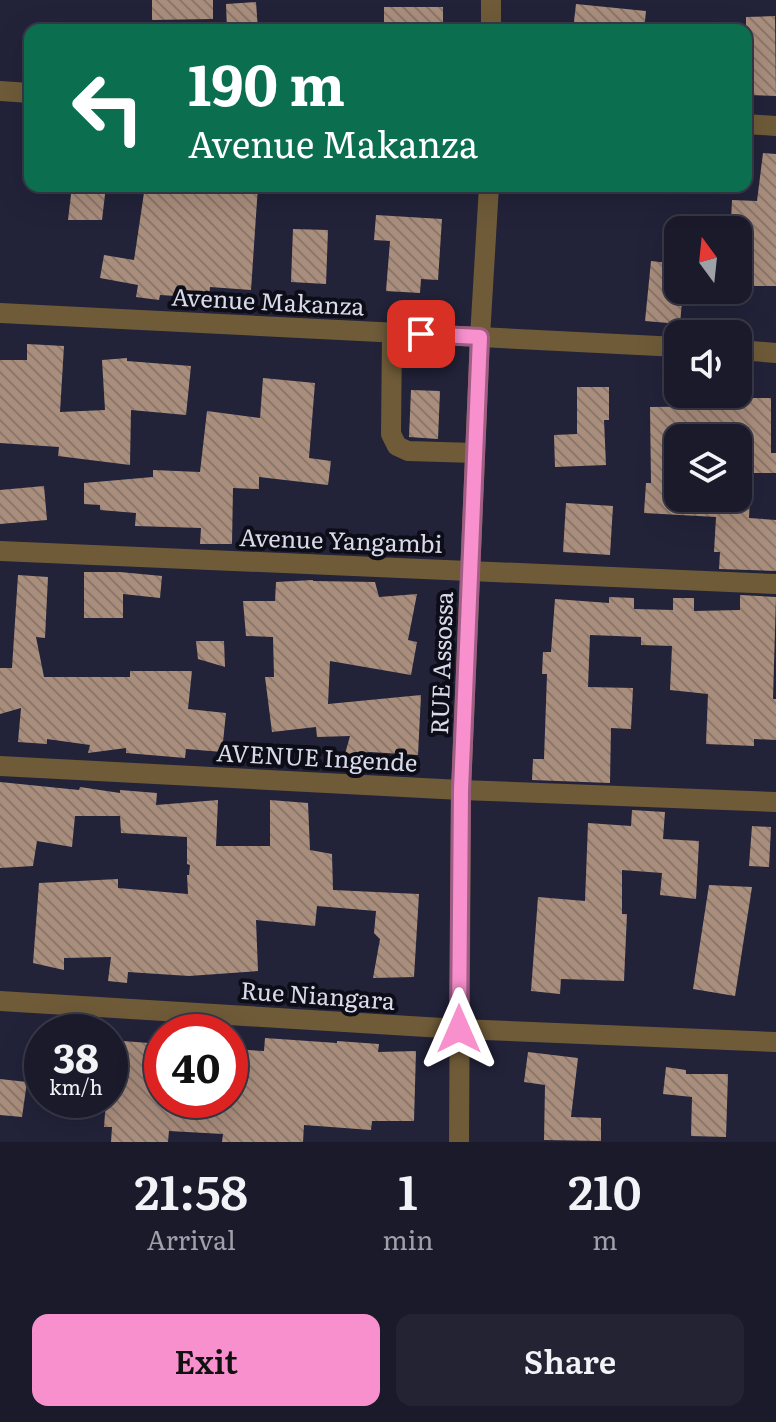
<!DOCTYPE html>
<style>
:root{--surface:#1a1a2b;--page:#232333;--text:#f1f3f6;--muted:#9fa1a9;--line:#383847;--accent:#f790cd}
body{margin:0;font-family:Literata,serif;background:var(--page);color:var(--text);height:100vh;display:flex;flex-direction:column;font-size:30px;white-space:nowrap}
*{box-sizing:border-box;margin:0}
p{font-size:26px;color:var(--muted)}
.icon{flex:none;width:44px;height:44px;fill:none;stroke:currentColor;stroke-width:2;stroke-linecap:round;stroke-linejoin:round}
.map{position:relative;height:1142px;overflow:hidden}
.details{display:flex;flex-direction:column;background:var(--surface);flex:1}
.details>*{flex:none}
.guide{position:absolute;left:24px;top:24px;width:728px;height:168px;border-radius:16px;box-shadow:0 8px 32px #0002,0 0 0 2px var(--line);background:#0b6e4f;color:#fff;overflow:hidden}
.needle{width:52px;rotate:345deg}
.fabs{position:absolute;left:664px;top:216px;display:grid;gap:16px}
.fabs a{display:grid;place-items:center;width:88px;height:88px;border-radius:16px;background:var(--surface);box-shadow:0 8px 32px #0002,0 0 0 2px var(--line);font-size:40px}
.speed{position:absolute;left:24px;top:1014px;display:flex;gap:16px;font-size:40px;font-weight:700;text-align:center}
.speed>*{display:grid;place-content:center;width:104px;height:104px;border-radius:50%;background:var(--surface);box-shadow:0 8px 32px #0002,0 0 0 2px var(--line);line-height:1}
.speed small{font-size:20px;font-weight:400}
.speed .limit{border:12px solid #d22;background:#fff;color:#111}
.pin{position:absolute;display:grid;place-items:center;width:68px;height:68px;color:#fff;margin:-34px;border-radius:16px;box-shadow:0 4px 12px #0006}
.me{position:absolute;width:88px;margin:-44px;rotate:0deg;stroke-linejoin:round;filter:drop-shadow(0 0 6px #0008)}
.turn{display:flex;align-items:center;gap:28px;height:168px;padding:0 32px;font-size:36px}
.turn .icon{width:104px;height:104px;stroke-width:2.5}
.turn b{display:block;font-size:56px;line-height:68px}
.eta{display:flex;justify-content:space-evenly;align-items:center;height:136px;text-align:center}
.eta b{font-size:48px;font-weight:600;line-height:56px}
.primary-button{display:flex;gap:16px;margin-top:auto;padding:16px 32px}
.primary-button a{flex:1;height:92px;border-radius:16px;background:var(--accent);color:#111;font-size:32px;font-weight:600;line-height:92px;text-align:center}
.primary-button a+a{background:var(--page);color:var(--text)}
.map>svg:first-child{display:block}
.building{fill:url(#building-back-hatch)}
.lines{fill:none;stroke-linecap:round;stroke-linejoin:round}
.minor{stroke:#6f5b38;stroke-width:20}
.route-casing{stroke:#a15e85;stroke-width:20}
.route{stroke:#f790cd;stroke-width:14}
.labels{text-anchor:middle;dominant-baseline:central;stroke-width:8;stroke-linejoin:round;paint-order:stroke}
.street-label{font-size:24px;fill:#d8d9e9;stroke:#0c0d17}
</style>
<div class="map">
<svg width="776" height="1142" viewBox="0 0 776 1142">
<defs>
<pattern id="building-back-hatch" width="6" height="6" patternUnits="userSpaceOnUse" patternTransform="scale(2)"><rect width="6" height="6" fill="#aa8e7d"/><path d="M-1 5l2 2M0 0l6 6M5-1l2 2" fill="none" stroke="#8a776c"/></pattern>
</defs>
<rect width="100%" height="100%" fill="#222239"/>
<!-- building -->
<g class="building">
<polygon points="152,0 213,0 213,19 152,20"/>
<polygon points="256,2 258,30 227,30 226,4"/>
<polygon points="576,4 646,11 644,30 573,30"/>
<rect x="384" y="7" width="59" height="23"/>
<polygon points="775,16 776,96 746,95 746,17"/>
<polygon points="763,153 776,154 776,286 738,286 738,221 731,221 732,200 757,201"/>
<polygon points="72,186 106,186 102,220 68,220"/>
<polygon points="145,186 258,186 251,290 210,287 209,298 160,295 159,300 136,297 138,285 100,278 104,255 134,260"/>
<polygon points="376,215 442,219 438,280 421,279 420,293 386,291 390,241 374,240"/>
<polygon points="293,229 328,230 326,284 291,282"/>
<polygon points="651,261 678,264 678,290 683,290 680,324 645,321"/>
<polygon points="27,344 64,346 60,412 105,410 102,360 127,358 127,361 191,366 186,415 131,410 130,465 58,456 59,447 0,443 0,360 27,360"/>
<polygon points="263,378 315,383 309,458 331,461 328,485 259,477 259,489 233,488 232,544 200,544 201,528 135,526 136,513 100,510 100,505 84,504 84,483 153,477 153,470 200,472 207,411 260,418"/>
<polygon points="577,387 609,387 609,420 604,420 606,465 555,467 554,435 577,434"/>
<polygon points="411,390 440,391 438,439 409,437"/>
<polygon points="737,398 771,398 771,453 776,453 776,473 738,473 738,438 678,438 678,498 750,498 749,518 776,520 776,571 719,569 720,552 714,552 716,517 644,513 646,483 651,483 650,407 737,406"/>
<polygon points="44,486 47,520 0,524 0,490"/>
<polygon points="566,503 613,506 610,555 563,552"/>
<polygon points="84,572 120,572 162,576 160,598 123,594 123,618 84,618"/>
<polygon points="18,575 48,577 45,638 36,637 44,677 130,677 130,671 192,671 188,709 226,713 222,752 186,749 185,758 126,753 126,748 88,753 90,745 47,739 47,744 18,742 21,708 0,714 0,668 12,668"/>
<polygon points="313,580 313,581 375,582 379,597 417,594 408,640 417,642 411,675 330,661 328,704 421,695 418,755 370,752 345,754 350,736 317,737 316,727 272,732 265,677 274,677 273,637 246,636 243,601 275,601 276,582"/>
<polygon points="740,595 776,597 773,699 776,699 776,740 754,739 754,746 706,744 708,694 670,690 672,646 641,645 641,637 590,635 588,687 633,688 631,729 611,728 610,783 532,780 533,759 544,759 547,674 542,674 543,652 551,652 555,599 609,603 609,597 634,598 634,609 673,610 673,598 694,598 694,611 740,610"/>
<polygon points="196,641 224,641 225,667 198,659"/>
<polygon points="0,782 79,790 80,787 120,793 120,790 157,793 156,805 218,800 216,846 270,846 270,800 308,803 310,850 332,854 333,890 419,894 414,977 373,978 380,939 374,933 376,911 317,906 315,926 256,920 258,971 189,976 128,972 127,983 108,981 111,957 64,958 64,970 33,963 39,883 118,879 118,888 188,894 187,875 189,875 190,865 187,864 187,837 121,833 120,816 75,816 72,847 37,841 33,866 0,868"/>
<polygon points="632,810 665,812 663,839 699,841 696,899 660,895 662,873 622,870 622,914 627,914 624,981 561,979 560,994 531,991 538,897 585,901 588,823 631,826"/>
<polygon points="752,826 771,827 769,867 749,866"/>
<polygon points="709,885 752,887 735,996 693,989"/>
<polygon points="265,1038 337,1043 337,1041 379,1044 378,1052 416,1051 414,1121 372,1121 371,1130 304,1125 303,1142 222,1142 223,1134 169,1131 168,1142 111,1142 112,1127 104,1127 106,1100 110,1100 110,1040 162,1044 162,1100 230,1100 230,1049 264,1051"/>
<polygon points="528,1052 578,1058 571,1117 601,1118 601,1141 544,1140 545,1085 524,1082"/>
<polygon points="666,1067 686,1070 686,1074 728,1074 726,1137 691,1136 692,1097 663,1094"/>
<polygon points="0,1079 27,1082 22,1117 0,1115"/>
</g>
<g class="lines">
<!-- minor -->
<g class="minor">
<polyline points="491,0 491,30"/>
<polyline points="0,91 30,93"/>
<polyline points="746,124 776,126"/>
<polyline points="0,313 678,347"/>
<polyline points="392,332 391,434 397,446 408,451 475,453"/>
<polyline points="738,350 776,353"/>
<polyline points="0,551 776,584"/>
<polyline points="0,766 461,790 776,802"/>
<polyline points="0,1001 459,1029 776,1042"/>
<polyline points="459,1142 461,790 480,337 489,186"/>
</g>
</g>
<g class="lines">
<!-- route casing -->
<g class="route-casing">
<polyline id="route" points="421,334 480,337 461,790 459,1029"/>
</g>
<!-- route -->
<use href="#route" class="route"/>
</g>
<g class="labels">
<!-- street labels -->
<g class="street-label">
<text transform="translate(268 300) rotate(3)">Avenue Makanza</text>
<text transform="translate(341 539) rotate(2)">Avenue Yangambi</text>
<text transform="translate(440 663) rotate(-88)">RUE Assossa</text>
<text transform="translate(317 756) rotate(3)">AVENUE Ingende</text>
<text transform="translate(318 994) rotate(4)">Rue Niangara</text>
</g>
</g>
</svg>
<div class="fabs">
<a><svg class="needle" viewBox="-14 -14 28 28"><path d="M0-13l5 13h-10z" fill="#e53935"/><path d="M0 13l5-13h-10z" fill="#9fa1a9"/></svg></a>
<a><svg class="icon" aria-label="sound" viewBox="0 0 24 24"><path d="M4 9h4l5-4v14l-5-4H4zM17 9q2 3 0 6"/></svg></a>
<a><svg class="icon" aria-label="layers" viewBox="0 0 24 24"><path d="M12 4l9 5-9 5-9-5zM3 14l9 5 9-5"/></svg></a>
</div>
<div class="speed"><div>38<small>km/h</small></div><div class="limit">40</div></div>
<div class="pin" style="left:421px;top:334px;background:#d93025"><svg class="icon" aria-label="arrive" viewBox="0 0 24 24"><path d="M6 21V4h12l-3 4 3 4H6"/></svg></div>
<svg class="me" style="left:459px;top:1029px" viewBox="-20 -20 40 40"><path d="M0-17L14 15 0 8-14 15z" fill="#f790cd" stroke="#fff" stroke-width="4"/></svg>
<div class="guide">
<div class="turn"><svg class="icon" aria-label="left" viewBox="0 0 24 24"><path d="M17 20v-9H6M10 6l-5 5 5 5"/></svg><div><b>190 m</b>Avenue Makanza</div></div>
</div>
</div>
<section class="details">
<div class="eta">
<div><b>21:58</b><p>Arrival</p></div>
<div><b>1</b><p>min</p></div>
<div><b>210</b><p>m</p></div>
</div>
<div class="primary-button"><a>Exit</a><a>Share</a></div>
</section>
